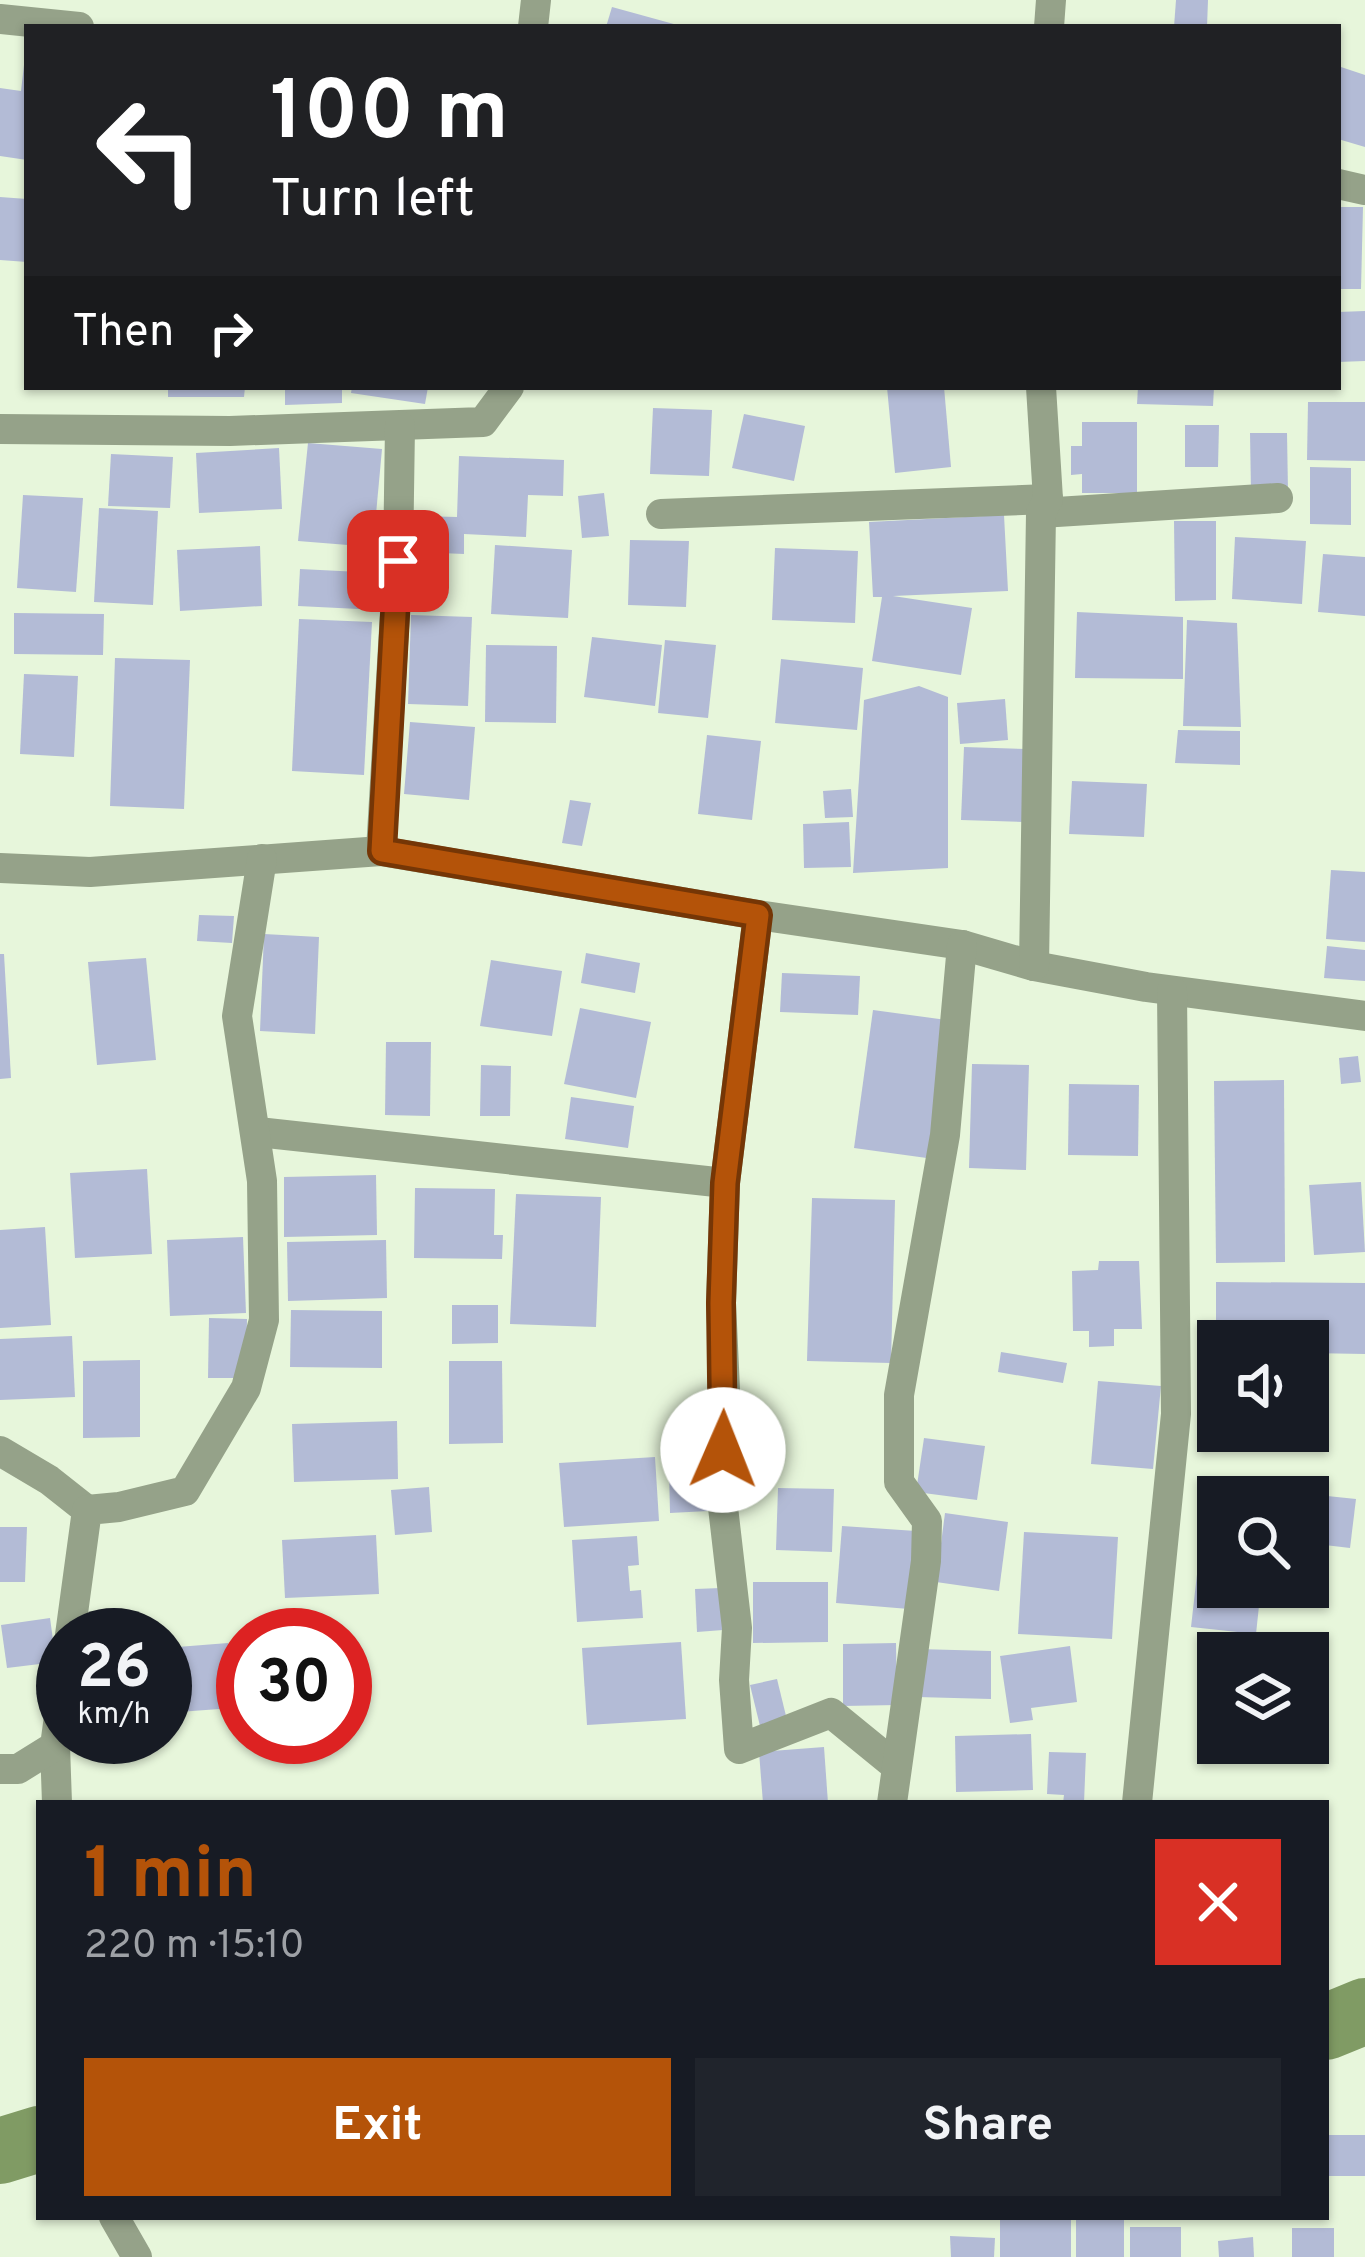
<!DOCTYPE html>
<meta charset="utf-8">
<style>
:root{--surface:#171b24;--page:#20242c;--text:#f1f3f6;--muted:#9ea1a6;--accent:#b45309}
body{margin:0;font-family:Overpass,sans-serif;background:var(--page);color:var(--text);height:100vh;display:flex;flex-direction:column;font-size:45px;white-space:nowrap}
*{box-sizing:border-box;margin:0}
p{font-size:39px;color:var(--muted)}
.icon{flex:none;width:66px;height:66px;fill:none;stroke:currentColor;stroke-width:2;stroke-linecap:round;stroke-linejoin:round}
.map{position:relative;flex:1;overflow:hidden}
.side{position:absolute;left:36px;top:1800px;width:1293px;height:420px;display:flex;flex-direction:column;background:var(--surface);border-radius:0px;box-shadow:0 3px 9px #0004}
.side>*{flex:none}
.hud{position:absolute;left:24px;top:24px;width:1317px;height:366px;border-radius:0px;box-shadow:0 3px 9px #0004;background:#202124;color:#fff;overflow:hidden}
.fabs{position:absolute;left:1197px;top:1320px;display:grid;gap:24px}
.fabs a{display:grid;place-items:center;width:132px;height:132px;border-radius:0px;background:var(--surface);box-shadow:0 3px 9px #0004;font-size:60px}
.speed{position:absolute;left:36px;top:1608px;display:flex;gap:24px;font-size:60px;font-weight:700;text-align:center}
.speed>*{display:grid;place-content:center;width:156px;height:156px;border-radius:50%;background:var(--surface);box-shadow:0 3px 9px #0004;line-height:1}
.speed small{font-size:30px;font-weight:400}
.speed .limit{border:18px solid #d22;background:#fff;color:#111}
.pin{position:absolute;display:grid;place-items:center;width:102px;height:102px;color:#fff;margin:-51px;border-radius:24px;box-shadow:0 6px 18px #0006}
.me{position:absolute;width:132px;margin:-66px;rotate:1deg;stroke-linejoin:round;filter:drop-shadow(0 0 9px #0008)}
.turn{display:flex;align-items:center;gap:42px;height:252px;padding:0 48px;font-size:54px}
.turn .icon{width:156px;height:156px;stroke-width:2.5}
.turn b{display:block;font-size:84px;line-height:102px}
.then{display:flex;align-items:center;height:114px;padding:0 48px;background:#0003;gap:24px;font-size:45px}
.round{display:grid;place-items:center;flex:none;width:126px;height:126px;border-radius:0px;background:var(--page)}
.head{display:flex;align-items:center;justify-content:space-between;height:204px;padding:0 48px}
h1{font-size:72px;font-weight:700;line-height:90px;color:var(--accent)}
.cta{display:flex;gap:24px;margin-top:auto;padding:24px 48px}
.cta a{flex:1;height:138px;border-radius:0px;background:var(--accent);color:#fff;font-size:48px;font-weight:700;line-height:138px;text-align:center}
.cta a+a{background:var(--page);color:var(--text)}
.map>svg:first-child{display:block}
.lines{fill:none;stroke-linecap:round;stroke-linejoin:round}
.river{stroke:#809b64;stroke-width:66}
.building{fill:#b3bbd6}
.street{stroke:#95a289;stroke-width:30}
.route-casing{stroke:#753606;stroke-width:30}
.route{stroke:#b45309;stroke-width:21}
</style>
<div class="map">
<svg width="1365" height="2257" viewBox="0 0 1365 2257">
<rect width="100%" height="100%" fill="#e7f6db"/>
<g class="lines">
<!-- river -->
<g class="river">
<polyline points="1326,2027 1365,2011"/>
<polyline points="0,2151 39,2139"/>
</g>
</g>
<!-- building -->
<g class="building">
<polygon points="1176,0 1208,0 1207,27 1174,27"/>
<polygon points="612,7 681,26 681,27 606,27"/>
<polygon points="24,65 27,66 27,160 0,156 0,88 21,91"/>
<polygon points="1338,66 1365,75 1365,147 1338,139"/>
<polygon points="0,197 27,199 27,262 0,260"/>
<polygon points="1338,207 1363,207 1361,289 1338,289"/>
<polygon points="1365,311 1365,361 1338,362 1338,312"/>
<polygon points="168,387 245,387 244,397 168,397"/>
<polygon points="285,387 342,387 342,403 285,405"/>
<polygon points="352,387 428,387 425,404 351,393"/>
<polygon points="887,387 944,387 951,467 895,473"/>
<polygon points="1138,387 1214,387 1213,406 1137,404"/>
<polygon points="1308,402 1365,402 1365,461 1307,460"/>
<polygon points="653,408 712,410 709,476 650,474"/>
<polygon points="744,414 805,426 794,481 732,468"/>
<polygon points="1082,422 1137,422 1137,493 1082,493 1082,474 1071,475 1071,446 1082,446"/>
<polygon points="1185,425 1219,425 1218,467 1185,467"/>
<polygon points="1250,433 1287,433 1288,492 1251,492"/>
<polygon points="308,443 382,449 373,547 298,541"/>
<polygon points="279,448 282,509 199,513 196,453"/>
<polygon points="111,454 173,457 170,508 108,506"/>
<polygon points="459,456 564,460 563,496 528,495 526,537 464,534 464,554 417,552 418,516 457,517"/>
<polygon points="1310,467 1351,468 1351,525 1310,524"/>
<polygon points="604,493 609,536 582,538 578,496"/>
<polygon points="23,495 83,498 76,592 17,588"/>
<polygon points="99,508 158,511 153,605 94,602"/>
<polygon points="1004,515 1008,591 893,596 972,608 961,675 872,661 882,597 873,597 869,522"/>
<polygon points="1174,521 1216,521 1216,600 1175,601"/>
<polygon points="1235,537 1306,541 1302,604 1232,599"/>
<polygon points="630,540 689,541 686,607 628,605"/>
<polygon points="495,545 572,550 568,618 491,614"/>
<polygon points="260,546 262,606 180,611 177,550"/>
<polygon points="775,548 858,551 855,623 772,620"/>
<polygon points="1323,554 1365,557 1365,616 1318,612"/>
<polygon points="300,569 380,573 379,610 298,606"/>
<polygon points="1077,612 1183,617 1183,679 1075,678"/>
<polygon points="14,613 104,614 103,655 14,654"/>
<polygon points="411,615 472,617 468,706 408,704"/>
<polygon points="299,619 372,622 364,775 292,771"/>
<polygon points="1187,620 1237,623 1241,727 1183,726"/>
<polygon points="592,637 662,645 655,706 584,697"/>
<polygon points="665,640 716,645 708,718 658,713"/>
<polygon points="486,645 557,646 556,723 485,722"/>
<polygon points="115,658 190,660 184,809 110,806"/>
<polygon points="781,659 863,668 857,730 775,723"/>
<polygon points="24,674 78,676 74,757 20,754"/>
<polygon points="919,686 948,697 948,868 853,873 864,700"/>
<polygon points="1005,699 1008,740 960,744 957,703"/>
<polygon points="410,722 475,727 469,800 404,794"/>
<polygon points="1178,730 1240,731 1240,765 1175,763"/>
<polygon points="707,735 761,741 752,820 698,814"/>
<polygon points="964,747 1027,749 1024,822 961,820"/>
<polygon points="1072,781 1147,784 1144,837 1069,834"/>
<polygon points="851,789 853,817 825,818 823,791"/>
<polygon points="570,800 591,803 582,846 562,843"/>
<polygon points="849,822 851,867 804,868 803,824"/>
<polygon points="1331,870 1365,872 1365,942 1326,939"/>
<polygon points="199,915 234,916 232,943 197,941"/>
<polygon points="264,934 319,937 315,1034 260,1031"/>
<polygon points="1327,946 1365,950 1365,981 1324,978"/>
<polygon points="586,953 640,963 635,993 581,983"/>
<polygon points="0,954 4,954 11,1078 0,1079"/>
<polygon points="146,958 156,1060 97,1065 88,962"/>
<polygon points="491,960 562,971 552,1036 480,1026"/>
<polygon points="782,973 860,976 858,1015 780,1012"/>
<polygon points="580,1008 651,1022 636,1098 564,1084"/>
<polygon points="873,1010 954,1021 934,1159 854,1148"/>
<polygon points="386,1042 431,1042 430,1116 385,1115"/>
<polygon points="1358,1056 1361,1082 1341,1084 1339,1058"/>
<polygon points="972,1064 1029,1065 1026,1170 969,1168"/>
<polygon points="481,1065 511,1066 510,1116 480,1116"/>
<polygon points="1284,1080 1285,1262 1216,1263 1214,1081"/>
<polygon points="1069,1084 1139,1085 1138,1156 1068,1155"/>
<polygon points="571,1097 634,1106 628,1148 565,1139"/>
<polygon points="147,1169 152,1254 75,1258 70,1173"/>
<polygon points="376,1175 377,1235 284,1237 284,1177"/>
<polygon points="1361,1182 1365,1252 1314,1255 1309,1185"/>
<polygon points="415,1188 495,1189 494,1235 503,1235 502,1259 414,1258"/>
<polygon points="516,1194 601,1197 596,1327 510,1324"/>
<polygon points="812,1198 895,1200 891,1363 807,1361"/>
<polygon points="45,1227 51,1325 0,1328 0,1230"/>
<polygon points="243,1237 246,1313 170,1316 167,1240"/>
<polygon points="386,1240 387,1298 288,1301 287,1242"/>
<polygon points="1099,1261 1139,1261 1142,1329 1114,1329 1114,1346 1089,1347 1089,1331 1073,1331 1072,1271 1098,1270"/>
<polygon points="1216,1282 1365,1283 1365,1354 1308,1353 1308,1341 1216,1341"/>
<polygon points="452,1305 498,1305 498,1343 452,1344"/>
<polygon points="291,1310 382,1311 382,1368 290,1367"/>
<polygon points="209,1318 247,1319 246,1378 208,1378"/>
<polygon points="72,1336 75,1397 0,1400 0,1339"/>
<polygon points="1001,1352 1067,1363 1063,1383 998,1372"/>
<polygon points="140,1360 140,1437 83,1438 83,1361"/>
<polygon points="449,1361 502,1361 503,1443 449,1444"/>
<polygon points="1098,1381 1161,1386 1153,1469 1091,1464"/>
<polygon points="397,1421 398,1479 294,1482 292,1424"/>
<polygon points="924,1438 985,1446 977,1500 916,1492"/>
<polygon points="655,1457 659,1521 564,1527 559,1463"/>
<polygon points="706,1468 708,1511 670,1513 669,1470"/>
<polygon points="429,1487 432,1532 395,1535 391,1490"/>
<polygon points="778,1488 834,1489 832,1552 776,1550"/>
<polygon points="1308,1494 1356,1499 1350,1548 1308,1543"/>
<polygon points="1206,1495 1218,1496 1218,1587 1261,1587 1256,1634 1191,1627"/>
<polygon points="945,1513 1008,1522 999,1591 936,1582"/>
<polygon points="842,1526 916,1531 909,1609 836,1603"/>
<polygon points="0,1527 27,1527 25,1582 0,1582"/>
<polygon points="1024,1532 1118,1537 1112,1639 1018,1634"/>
<polygon points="376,1535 379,1594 285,1598 282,1540"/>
<polygon points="637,1536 639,1565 628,1566 630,1591 641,1590 643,1618 577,1622 572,1540"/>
<polygon points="753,1582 828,1582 828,1642 753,1643"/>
<polygon points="721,1588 723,1630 697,1632 695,1589"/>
<polygon points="50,1618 56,1662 7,1668 1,1625"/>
<polygon points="681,1642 686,1719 587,1725 582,1648"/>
<polygon points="228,1643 233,1708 165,1713 165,1648"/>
<polygon points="896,1643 897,1705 843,1706 843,1644"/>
<polygon points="1070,1646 1077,1702 1031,1708 1033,1720 1010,1723 1000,1656"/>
<polygon points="918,1649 991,1651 991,1699 917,1697"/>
<polygon points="777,1679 787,1720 760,1726 750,1685"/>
<polygon points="1031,1734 1033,1790 956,1792 955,1736"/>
<polygon points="824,1747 828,1803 763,1803 759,1752"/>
<polygon points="1049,1752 1086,1753 1084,1803 1063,1803 1064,1795 1047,1794"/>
<rect x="1326" y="2135" width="39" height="41"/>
<rect x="1000" y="2217" width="71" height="40"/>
<rect x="1076" y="2219" width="48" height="38"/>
<rect x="1130" y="2227" width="51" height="30"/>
<rect x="1292" y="2228" width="42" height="29"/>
<polygon points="950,2236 995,2238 994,2257 951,2257"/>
<polygon points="1253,2237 1254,2257 1219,2257 1218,2241"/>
</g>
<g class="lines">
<!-- street -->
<g class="street">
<polyline points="0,19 79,27"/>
<polyline points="533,27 536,0"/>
<polyline points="1049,27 1051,0"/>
<polyline points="1338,184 1365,190"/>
<polyline points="0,429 230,431 483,422 509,387"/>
<polyline points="1041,513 1278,498"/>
<polyline points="661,514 1048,499"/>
<polyline points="381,851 398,561 400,426"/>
<polyline points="0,868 90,872 381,851 758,915 962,945 1034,966 1146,987 1365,1016"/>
<polyline points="758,915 725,1183 721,1303 726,1411 721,1490 737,1628 734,1680 739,1749 831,1713 896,1766"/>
<polyline points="1034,966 1041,513 1048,499 1041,387"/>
<polyline points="258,1132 725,1183"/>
<polyline points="0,1451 49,1480 87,1510"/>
<polyline points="70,1635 87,1510 119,1507 185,1491 246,1388 264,1320 262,1181 237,1016 262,859"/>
<polyline points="55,1746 57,1803"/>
<polyline points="0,1769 18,1769 55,1746 63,1687"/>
<polyline points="892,1803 926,1561 927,1521 899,1482 899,1395 945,1135 962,945"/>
<polyline points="1137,1803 1176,1414 1172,991"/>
<polyline points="114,2217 137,2257"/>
</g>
</g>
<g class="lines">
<!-- route casing -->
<g class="route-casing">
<polyline id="route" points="398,561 382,851 758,915 725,1183 721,1303 723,1450"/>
</g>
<!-- route -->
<use href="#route" class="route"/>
</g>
</svg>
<div class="fabs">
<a><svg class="icon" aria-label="sound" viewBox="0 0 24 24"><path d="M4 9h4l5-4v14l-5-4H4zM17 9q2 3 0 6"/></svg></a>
<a><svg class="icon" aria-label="search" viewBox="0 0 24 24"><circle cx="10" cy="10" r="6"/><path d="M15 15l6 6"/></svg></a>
<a><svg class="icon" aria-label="layers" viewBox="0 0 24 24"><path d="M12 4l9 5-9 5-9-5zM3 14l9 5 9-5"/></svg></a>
</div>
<div class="speed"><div>26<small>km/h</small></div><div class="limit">30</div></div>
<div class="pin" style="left:398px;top:561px;background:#d93025"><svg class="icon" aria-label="arrive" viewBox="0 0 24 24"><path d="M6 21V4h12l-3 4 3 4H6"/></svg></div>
<svg class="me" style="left:723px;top:1450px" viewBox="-20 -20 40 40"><circle r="19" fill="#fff"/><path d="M0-13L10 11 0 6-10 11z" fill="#b45309"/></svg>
<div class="hud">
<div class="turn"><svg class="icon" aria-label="left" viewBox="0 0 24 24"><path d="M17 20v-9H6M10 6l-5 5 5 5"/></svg><div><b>100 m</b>Turn left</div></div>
<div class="then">Then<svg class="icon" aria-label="right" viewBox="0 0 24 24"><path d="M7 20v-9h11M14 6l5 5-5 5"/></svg></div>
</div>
<section class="side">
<div class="head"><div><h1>1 min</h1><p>220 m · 15:10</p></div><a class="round" style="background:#d93025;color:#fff"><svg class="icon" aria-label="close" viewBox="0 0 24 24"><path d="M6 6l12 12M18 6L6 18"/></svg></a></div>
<div class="cta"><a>Exit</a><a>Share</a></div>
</section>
</div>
